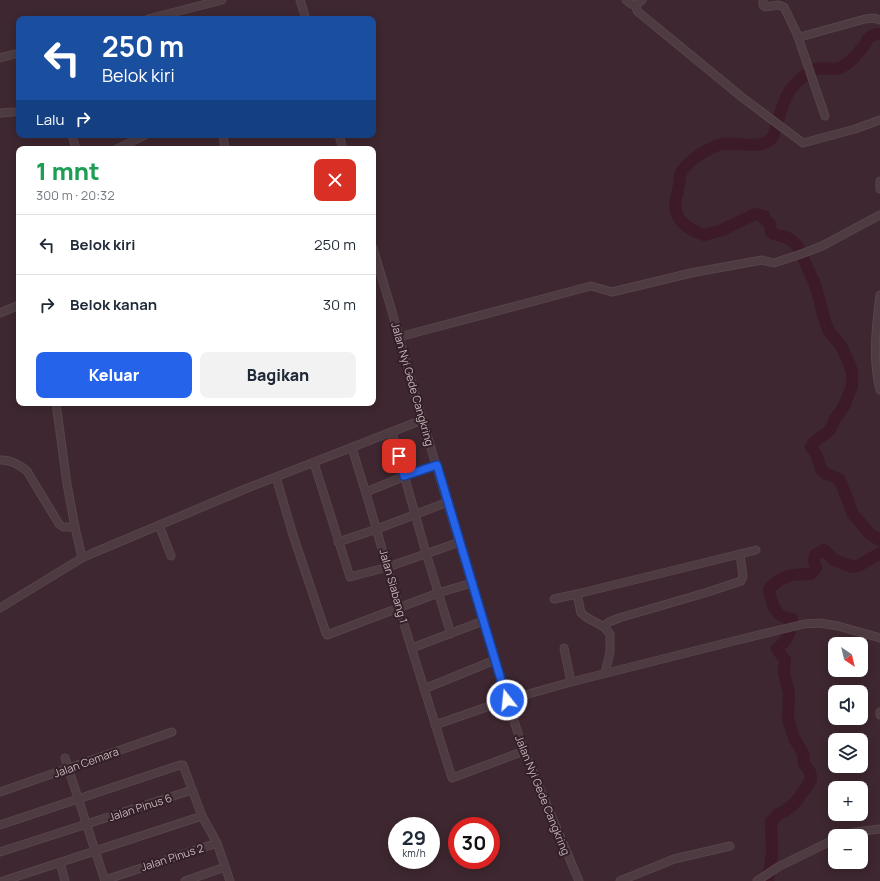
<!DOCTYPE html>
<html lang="id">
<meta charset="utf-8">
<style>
:root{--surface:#fff;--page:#f2f2f3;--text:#1f2937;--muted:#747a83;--line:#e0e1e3;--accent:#2563eb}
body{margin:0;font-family:Manrope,sans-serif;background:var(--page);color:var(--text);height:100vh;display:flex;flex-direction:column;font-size:15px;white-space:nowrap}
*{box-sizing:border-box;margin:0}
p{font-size:13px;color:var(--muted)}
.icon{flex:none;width:22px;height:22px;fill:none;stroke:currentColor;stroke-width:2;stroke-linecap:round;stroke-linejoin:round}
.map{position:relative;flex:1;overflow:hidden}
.drawer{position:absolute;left:16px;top:146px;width:360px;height:260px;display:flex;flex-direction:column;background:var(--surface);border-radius:8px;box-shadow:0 2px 10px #0003}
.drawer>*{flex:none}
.banner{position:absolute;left:16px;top:16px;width:360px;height:122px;border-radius:8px;box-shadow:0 2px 10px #0003;background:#1a4fa0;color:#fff;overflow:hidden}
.needle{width:26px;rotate:145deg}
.tools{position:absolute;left:828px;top:637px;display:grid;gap:8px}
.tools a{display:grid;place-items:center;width:40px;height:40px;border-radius:8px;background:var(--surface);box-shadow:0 2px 10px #0003;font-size:20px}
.speed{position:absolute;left:388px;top:817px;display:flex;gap:8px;font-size:20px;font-weight:700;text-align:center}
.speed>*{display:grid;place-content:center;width:52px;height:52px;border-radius:50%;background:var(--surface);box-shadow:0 2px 10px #0003;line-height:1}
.speed small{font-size:10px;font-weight:400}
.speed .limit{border:6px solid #d22;background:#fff;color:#111}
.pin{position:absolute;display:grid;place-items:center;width:34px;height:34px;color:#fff;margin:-17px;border-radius:8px;box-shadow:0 2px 6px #0006}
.me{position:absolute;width:44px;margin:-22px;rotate:344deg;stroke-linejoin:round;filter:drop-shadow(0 0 3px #0008)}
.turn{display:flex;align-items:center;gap:14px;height:84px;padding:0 20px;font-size:18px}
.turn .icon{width:52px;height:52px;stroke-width:2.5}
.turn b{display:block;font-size:28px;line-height:34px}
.then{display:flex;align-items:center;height:38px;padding:0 20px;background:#0003;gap:8px;font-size:15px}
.round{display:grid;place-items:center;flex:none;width:42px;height:42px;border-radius:8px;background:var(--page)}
.head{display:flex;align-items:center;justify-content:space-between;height:68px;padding:0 20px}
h1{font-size:24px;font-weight:800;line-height:30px;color:#1e9e55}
.action{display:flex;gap:8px;margin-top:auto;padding:8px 20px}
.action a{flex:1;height:46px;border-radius:8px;background:var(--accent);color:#fff;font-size:16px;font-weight:800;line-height:46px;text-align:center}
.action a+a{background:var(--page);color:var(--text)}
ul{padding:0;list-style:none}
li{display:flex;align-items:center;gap:12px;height:60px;padding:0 20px;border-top:1px solid var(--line)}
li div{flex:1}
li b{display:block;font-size:15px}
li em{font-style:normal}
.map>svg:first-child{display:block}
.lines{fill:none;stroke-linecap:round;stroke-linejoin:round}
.river{stroke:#3c1a27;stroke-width:12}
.minor-casing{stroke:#57444b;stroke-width:9}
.minor{stroke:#4e3b42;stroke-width:7}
.route-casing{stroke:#184099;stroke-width:10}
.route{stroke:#2563eb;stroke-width:7}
.labels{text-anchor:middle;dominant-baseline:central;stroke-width:4;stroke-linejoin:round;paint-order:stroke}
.street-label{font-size:11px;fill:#c9b7bd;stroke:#331f27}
</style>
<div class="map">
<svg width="880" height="881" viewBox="0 0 880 881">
<rect width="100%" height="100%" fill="#3e2730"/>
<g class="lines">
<!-- river -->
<g class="river">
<path d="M880 34C868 34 868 40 862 48 857 55 848 64 840 68 832 70 823 67 816 69 806 72 796 83 790 90 783 101 780 115 776 127 775 130 774 135 772 138 759 151 738 141 722 144 709 147 687 161 681 173 679 177 680 180 679 185 678 194 673 201 676 211 680 225 691 230 704 235L722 230 755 214 764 216V219L770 224 771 232 774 234 788 238 797 245 814 282 819 298 825 322 829 331 841 346 849 363 852 372V386L844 406 835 419 830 430 814 442 811 447 816 454 821 469 826 474 833 476 840 480 853 514 870 534 880 540"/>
<path d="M768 881 772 853 771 822 778 814 785 811 794 804 808 785 811 779 810 772 804 764 803 753 794 738 788 719 789 693 784 672 785 660 777 649C786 642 793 629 792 619 775 618 771 603 769 589 782 575 792 574 811 574L816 568 814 561 815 555 824 550 834 560 853 567 858 566 880 553"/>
</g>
<!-- minor casing -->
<g class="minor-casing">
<g id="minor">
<polyline points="300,0 306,19"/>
<polyline points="626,0 631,4 636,5"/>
<polyline points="642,0 636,5 637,11 743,98 803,143 855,129 880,120"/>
<polyline points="763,0 763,5 765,7 778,5 784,7 797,34 800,37 865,19 874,18 880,20"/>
<polyline points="148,19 222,0"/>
<polyline points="797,34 825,116"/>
<polyline points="0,58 19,53"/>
<polyline points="0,113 14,112"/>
<polyline points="72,135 76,149"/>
<polyline points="223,135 225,149"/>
<polyline points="339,135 343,149"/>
<polyline points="117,149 145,135"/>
<polyline points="880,181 880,189"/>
<polyline points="373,248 391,308 418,405 507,700 524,751 579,881"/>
<path d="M880 295C876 327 872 359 880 390"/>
<polyline points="0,313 19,305"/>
<polyline points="399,337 591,286 612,292 691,273 762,260 774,263 804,253 822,246 880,215"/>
<polyline points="56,403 67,484 75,527 82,558"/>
<polyline points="392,432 426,553 451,634"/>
<polyline points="352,448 368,500 399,608 452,778 524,751"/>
<path d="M0 460C9 459 20 465 27 471L59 524 63 527H75"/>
<polyline points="314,463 350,577 388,567 460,542"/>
<polyline points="276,477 293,535 326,633 327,635 438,593 472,583"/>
<polyline points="366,492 405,476 437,465"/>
<polyline points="159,525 171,556"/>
<polyline points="338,542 377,529 448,502"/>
<polyline points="554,599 577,594"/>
<polyline points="0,608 82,558 93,553 245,489 422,420"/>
<polyline points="604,627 609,622 619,618 708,592 741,581 743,577 740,554"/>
<polyline points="412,648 483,621"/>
<polyline points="564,648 571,682"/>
<polyline points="605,673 610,652 610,634 604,627 586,617 581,613 577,594 756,550"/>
<polyline points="424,689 495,660"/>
<polyline points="880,712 880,715"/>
<polyline points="435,725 507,700 571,682 734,641 804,624 820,623 838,626 880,638"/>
<polyline points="65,758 105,881"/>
<polyline points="0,792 172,732"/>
<polyline points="0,825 180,765 183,765 202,816 217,843 230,881"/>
<polyline points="843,836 855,832 880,829"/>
<polyline points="0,852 192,790"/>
<polyline points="60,862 65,881"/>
<polyline points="105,880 217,843"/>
<polyline points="3,881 202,816"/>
<polyline points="185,881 225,867"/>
<polyline points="620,881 674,859 730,846"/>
<polyline points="757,881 778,867 835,839"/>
</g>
</g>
<!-- minor -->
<use href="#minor" class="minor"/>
</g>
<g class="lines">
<!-- route casing -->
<g class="route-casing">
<polyline id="route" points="399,456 404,476 437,465 507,700"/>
</g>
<!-- route -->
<use href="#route" class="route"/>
</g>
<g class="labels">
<!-- street labels -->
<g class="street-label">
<text transform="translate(413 384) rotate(74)">Jalan Nyi Gede Cangkring</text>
<text transform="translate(394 586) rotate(74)">Jalan Siabang 1</text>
<text transform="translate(86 762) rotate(-20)">Jalan Cemara</text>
<text transform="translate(543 795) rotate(68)">Jalan Nyi Gede Cangkring</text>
<text transform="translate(140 807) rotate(-18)">Jalan Pinus 6</text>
<text transform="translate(172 857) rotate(-18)">Jalan Pinus 2</text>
</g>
</g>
</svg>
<div class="tools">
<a><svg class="needle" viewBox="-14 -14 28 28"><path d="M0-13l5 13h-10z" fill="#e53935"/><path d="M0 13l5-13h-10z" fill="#747a83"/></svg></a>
<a><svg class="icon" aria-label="sound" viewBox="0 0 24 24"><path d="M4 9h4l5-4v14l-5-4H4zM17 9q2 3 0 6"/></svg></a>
<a><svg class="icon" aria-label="layers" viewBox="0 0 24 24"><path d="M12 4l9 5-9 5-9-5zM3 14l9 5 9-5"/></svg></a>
<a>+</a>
<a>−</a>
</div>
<div class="speed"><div>29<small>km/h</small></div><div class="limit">30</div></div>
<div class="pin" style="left:399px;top:456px;background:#d93025"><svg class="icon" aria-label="arrive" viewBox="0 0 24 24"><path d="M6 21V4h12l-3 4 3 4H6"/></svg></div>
<svg class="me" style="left:507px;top:700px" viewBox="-20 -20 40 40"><circle r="17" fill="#2563eb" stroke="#fff" stroke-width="3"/><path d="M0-11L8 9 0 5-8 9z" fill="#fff"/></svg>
<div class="banner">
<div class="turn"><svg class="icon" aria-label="left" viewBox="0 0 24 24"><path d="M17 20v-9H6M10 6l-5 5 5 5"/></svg><div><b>250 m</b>Belok kiri</div></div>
<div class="then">Lalu<svg class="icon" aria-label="right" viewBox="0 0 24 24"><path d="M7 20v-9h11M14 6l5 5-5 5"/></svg></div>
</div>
<section class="drawer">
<div class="head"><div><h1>1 mnt</h1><p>300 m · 20:32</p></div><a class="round" style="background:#d93025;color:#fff"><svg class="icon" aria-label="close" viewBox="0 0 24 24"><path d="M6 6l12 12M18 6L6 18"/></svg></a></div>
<ul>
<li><svg class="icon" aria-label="left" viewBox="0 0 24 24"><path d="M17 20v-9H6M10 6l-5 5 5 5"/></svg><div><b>Belok kiri</b></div><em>250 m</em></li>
<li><svg class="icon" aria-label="right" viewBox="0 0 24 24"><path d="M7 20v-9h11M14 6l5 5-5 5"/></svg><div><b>Belok kanan</b></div><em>30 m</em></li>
</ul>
<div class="action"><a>Keluar</a><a>Bagikan</a></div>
</section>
</div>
